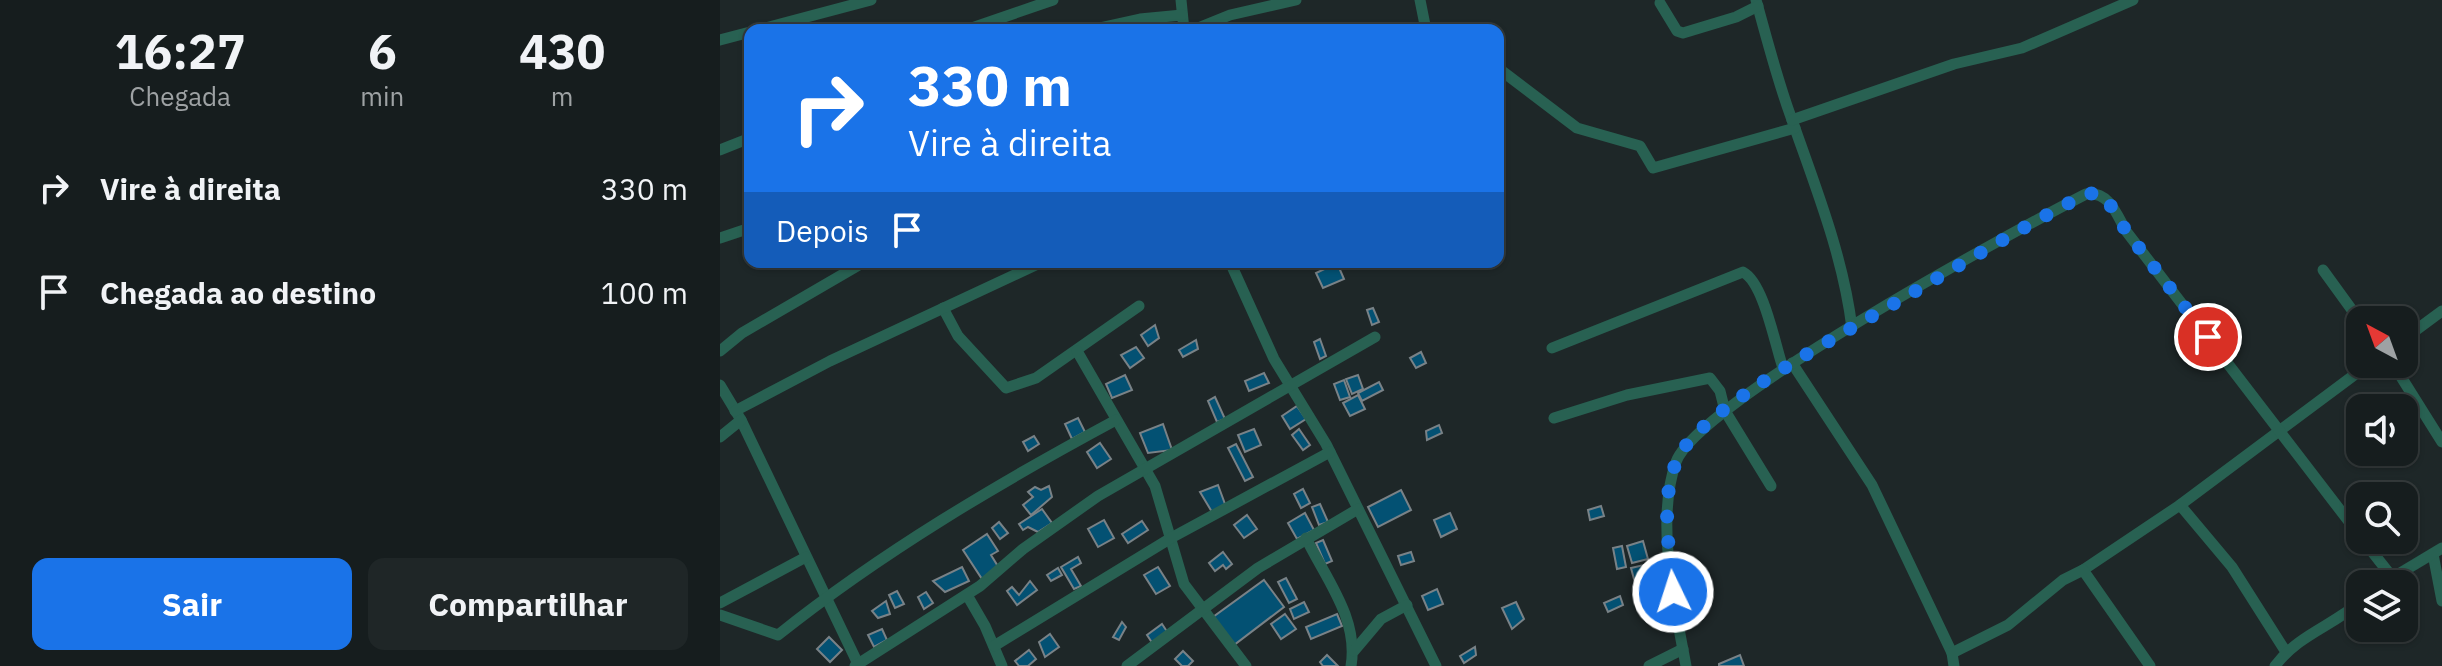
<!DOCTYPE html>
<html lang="pt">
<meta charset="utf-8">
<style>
:root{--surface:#161d1e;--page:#1f2627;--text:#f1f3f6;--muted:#9ea2a4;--line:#353b3c;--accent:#1a73e8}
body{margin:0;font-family:"IBM Plex Sans",sans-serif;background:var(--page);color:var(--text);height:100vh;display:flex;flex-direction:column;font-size:30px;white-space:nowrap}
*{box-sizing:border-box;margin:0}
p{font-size:26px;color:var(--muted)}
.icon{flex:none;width:44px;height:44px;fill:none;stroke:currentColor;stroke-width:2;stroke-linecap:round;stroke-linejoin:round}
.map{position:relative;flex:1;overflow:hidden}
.side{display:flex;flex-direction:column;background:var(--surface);width:720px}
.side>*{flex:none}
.guide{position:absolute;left:24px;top:24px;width:760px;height:244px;border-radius:16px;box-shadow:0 2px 6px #0004,0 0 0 2px var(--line);background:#1a73e8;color:#fff;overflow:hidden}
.needle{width:52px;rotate:319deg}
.fabs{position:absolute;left:1626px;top:306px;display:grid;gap:16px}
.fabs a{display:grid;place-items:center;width:72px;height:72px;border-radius:16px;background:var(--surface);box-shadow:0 2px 6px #0004,0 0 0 2px var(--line);font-size:40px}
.pin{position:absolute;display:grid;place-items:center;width:68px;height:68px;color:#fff;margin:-34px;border:4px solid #fff;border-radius:50%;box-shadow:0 2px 8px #0007}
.me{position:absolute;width:88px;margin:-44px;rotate:356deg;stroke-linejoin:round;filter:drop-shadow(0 0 6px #0008)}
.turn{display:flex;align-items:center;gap:28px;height:168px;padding:0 32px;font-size:36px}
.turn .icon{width:104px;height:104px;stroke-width:2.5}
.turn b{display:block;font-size:56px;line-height:68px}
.then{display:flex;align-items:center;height:76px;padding:0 32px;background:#0003;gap:16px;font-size:30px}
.eta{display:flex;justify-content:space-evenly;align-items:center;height:136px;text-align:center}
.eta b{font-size:48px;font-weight:700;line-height:56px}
.primary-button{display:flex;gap:16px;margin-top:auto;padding:16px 32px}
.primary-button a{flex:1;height:92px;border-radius:16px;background:var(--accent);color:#fff;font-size:32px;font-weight:700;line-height:92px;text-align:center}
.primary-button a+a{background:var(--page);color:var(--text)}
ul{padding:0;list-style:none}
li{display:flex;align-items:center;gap:24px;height:104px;padding:0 32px}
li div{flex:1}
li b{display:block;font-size:30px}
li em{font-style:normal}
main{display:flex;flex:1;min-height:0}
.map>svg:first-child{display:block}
.building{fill:#035173;stroke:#798287;stroke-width:2}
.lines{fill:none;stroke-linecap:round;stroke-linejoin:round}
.street{stroke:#286152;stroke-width:11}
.route{stroke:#1a73e8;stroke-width:14;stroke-dasharray:0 25.2}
</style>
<main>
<section class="side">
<div class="eta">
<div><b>16:27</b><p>Chegada</p></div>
<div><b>6</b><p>min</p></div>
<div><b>430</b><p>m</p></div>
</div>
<ul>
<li><svg class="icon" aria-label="right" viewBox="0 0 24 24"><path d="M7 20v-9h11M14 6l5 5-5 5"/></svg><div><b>Vire à direita</b></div><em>330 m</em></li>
<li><svg class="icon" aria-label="arrive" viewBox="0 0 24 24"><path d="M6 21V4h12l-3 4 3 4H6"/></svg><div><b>Chegada ao destino</b></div><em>100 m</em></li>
</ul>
<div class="primary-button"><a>Sair</a><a>Compartilhar</a></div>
</section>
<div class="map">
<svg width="1722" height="666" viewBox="0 0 1722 666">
<rect width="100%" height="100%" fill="#1e2728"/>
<!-- building -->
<g class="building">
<polygon points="617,263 624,279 603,288 596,273"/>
<polygon points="653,308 659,322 652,325 647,310"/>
<polygon points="435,325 439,338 428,346 421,335"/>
<polygon points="600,339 606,356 600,359 594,342"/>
<polygon points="476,340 478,349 463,357 459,350"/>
<polygon points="416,347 424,358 410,368 401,355"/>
<polygon points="701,352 706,363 696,368 690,358"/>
<polygon points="544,373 549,383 529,391 525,381"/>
<polygon points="405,375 412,390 392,398 386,384"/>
<polygon points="638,375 643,389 632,394 626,379"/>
<polygon points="624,380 630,397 620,400 614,384"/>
<polygon points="659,382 663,390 642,401 638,393"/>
<polygon points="638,395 645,409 630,416 623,403"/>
<polygon points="495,397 505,419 497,422 488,401"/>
<polygon points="577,406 586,419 570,429 562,416"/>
<polygon points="358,418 365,432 352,439 345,424"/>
<polygon points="443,424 452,450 428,453 420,433"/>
<polygon points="719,425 722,433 707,440 706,431"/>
<polygon points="534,429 541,445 525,452 518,435"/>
<polygon points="579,429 590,445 583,450 572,435"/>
<polygon points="314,436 319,444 308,451 303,442"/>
<polygon points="380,443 391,459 377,468 367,452"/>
<polygon points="516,444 533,477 525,481 508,448"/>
<polygon points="498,485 505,504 492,512 480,492"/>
<polygon points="329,486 332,497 311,515 303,505 313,497 308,492 315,487 321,490"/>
<polygon points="583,489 590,503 581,508 574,494"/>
<polygon points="681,490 691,510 658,527 648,507"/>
<polygon points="600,504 608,522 599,525 592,507"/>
<polygon points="881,506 884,516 870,520 868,510"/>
<polygon points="322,509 332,523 318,532 308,527 303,530 299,524"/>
<polygon points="585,513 594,530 577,539 568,523"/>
<polygon points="730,513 737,529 721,537 714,520"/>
<polygon points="527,515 537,529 524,538 514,525"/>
<polygon points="384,520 394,538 378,547 368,529"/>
<polygon points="422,521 428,530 408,543 402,534"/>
<polygon points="279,522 288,533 280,539 272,528"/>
<polygon points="267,534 278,551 271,555 279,568 262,579 243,550"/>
<polygon points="603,540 612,561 605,564 596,543"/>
<polygon points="923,541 928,559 912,563 907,546"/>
<polygon points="902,546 906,567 897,569 893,548"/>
<polygon points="503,552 512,564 506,569 503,565 495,571 489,563"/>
<polygon points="691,552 694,561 681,565 678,556"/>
<polygon points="358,557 361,563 351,569 361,586 354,589 341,567"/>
<polygon points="933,563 939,589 918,594 911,568"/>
<polygon points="242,567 249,581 225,592 213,581"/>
<polygon points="438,567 450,586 436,594 424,575"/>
<polygon points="338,568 342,575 331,581 327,575"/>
<polygon points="566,578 577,599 569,603 558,582"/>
<polygon points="544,580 564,607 514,645 493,617"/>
<polygon points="310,581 317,590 297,605 287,591 292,587 299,595"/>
<polygon points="717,589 723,604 708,610 702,596"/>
<polygon points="177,591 184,604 175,608 169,595"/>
<polygon points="206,592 213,603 204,609 198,597"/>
<polygon points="900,596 903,605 888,612 884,603"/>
<polygon points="166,601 170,614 158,618 152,611"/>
<polygon points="584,602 589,612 574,619 570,609"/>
<polygon points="796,602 804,619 792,629 782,608"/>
<polygon points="565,614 576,629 561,639 551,624"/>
<polygon points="617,614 622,626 591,639 586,627"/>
<polygon points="402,622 406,627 399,640 393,637"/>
<polygon points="442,624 448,633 433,644 427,635"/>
<polygon points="162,629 167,640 154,647 148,635"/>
<polygon points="330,634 339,647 325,657 319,642"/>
<polygon points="109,637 122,650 110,662 97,649"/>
<polygon points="755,647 756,655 744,663 740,656"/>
<polygon points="309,650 316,659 308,666 299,666 295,661"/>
<polygon points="463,651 473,661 468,666 462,666 455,659"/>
<polygon points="607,655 618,666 603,666 600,662"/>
<polygon points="1020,655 1024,666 999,666 999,664"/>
</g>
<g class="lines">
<!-- street -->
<g class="street">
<polyline points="461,0 464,30"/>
<polyline points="700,0 706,30"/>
<path d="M1036 0C1047 39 1057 79 1071 117 1095 186 1123 255 1132 328"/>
<polyline points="940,3 957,31 963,33 1016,17 1038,6"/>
<polyline points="246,30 333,0"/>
<polyline points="370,30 420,19 462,15"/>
<polyline points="473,30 510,15 576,0"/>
<polyline points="0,40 151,0"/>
<polyline points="778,68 857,128 920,146 933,168 1075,128"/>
<polyline points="1072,120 1234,64 1302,48 1413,0"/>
<polyline points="0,150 30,138"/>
<polyline points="0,238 30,228"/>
<polyline points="510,262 554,359 606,444 716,666"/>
<polyline points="1603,270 1640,321"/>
<polyline points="223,308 238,336 286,388 316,378 419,306"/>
<polyline points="1684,339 1722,311"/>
<path d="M832 348 1023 272C1044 283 1055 345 1063 368"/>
<polyline points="0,351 22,333 144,262"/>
<polyline points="357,351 435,486 464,584 526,666"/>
<polyline points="1072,363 1152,485 1232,653"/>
<polyline points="1673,364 1722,442"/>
<polyline points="0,385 21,420 139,666"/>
<polyline points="15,411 110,361 322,262"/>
<polyline points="834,418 907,395 990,378 1000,391 1005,411 1051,486"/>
<polyline points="0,437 21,420"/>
<polyline points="1460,505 1512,567 1566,652"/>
<path d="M586 538C606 579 639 619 631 666"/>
<polyline points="1643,540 1672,577"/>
<polyline points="1713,554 1722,601"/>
<polyline points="1363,570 1460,505 1649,364"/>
<polyline points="1662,584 1722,548"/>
<polyline points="247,595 265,626 282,666"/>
<polyline points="0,603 86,557"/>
<path d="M0 615 58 635C162 552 279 483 396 420"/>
<polyline points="274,646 451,538 610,452"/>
<polyline points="634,651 661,619 687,605"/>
<polyline points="135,666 260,586 303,549 378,496 655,337"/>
<polyline points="407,666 538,568 638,509"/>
<polyline points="929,666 963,649"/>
<path d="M966 666C955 606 935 521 956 462 977 403 1296 230 1366 194 1389 191 1396 213 1406 231L1640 536"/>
<polyline points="1234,666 1232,653 1288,625 1343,580 1363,570 1430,666"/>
<path d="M1555 666C1578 635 1612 626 1640 602"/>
</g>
</g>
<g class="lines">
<!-- route -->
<path class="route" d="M953 592C950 550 939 498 958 458 981 409 1124 333 1175 303 1238 266 1301 228 1366 194L1376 193 1386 198 1406 231 1488 337"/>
</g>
</svg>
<div class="fabs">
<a><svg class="needle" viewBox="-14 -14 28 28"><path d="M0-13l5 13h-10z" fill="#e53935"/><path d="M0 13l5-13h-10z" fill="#9ea2a4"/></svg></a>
<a><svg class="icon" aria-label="sound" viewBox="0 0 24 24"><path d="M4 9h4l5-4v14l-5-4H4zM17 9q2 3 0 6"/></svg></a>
<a><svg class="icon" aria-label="search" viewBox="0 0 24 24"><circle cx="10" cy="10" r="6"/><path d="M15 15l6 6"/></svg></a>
<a><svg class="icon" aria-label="layers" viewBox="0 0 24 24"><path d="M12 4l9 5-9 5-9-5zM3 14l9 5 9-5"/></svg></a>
</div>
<div class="pin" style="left:1488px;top:337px;background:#d93025"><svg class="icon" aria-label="arrive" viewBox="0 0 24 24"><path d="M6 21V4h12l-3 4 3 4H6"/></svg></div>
<svg class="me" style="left:953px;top:592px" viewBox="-20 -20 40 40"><circle r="17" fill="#1a73e8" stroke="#fff" stroke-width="3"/><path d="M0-11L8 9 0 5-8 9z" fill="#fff"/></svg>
<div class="guide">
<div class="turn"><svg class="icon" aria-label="right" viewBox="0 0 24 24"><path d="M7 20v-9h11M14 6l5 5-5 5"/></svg><div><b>330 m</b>Vire à direita</div></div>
<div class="then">Depois<svg class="icon" aria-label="arrive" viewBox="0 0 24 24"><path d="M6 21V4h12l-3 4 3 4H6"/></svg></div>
</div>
</div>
</main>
